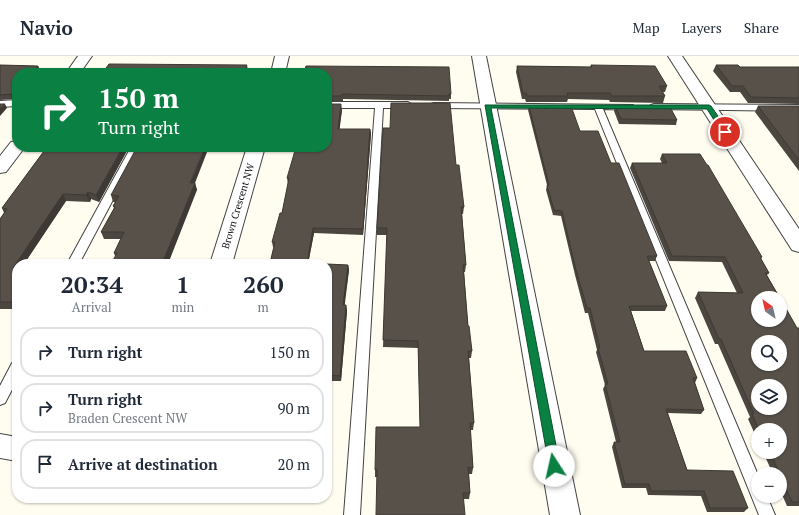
<!DOCTYPE html>
<meta charset="utf-8">
<style>
:root{--surface:#fff;--page:#f6f6f7;--text:#1f2937;--muted:#747a83;--line:#e0e1e3}
body{margin:0;font-family:"PT Serif",serif;background:var(--page);color:var(--text);height:100vh;display:flex;flex-direction:column;font-size:15px;white-space:nowrap}
*{box-sizing:border-box;margin:0}
p{font-size:13px;color:var(--muted)}
.icon{flex:none;width:22px;height:22px;fill:none;stroke:currentColor;stroke-width:2;stroke-linecap:round;stroke-linejoin:round}
.map{position:relative;flex:1;overflow:hidden}
.drawer{position:absolute;left:12px;top:203px;width:320px;height:244px;display:flex;flex-direction:column;background:var(--surface);border-radius:16px;box-shadow:0 1px 3px #0004}
.drawer>*{flex:none}
.banner{position:absolute;left:12px;top:12px;width:320px;height:84px;border-radius:16px;box-shadow:0 1px 3px #0004;background:#0b8043;color:#fff;overflow:hidden}
.needle{width:26px;rotate:326deg}
.fabs{position:absolute;left:751px;top:235px;display:grid;gap:8px}
.fabs a{display:grid;place-items:center;width:36px;height:36px;border-radius:50%;background:var(--surface);box-shadow:0 1px 3px #0004;font-size:20px}
.pin{position:absolute;display:grid;place-items:center;width:34px;height:34px;color:#fff;margin:-17px;border:2px solid #fff;border-radius:50%;box-shadow:0 1px 4px #0007}
.me{position:absolute;width:44px;margin:-22px;rotate:350deg;stroke-linejoin:round;filter:drop-shadow(0 0 3px #0008)}
.turn{display:flex;align-items:center;gap:14px;height:84px;padding:0 20px;font-size:18px}
.turn .icon{width:52px;height:52px;stroke-width:2.5}
.turn b{display:block;font-size:28px;line-height:34px}
.eta{display:flex;justify-content:space-evenly;align-items:center;height:68px;text-align:center}
.eta b{font-size:24px;font-weight:700;line-height:28px}
ul{padding:0;list-style:none}
li{display:flex;align-items:center;gap:12px;height:50px;margin:0 8px 6px;padding:0 12px;border:2px solid var(--line);border-radius:16px}
li div{flex:1}
li b{display:block;font-size:15px}
li em{font-style:normal}
header{display:flex;align-items:center;gap:24px;box-sizing:border-box;height:56px;padding:0 20px;background:var(--surface);border-bottom:1px solid var(--line)}
header strong{font-size:19px}
nav{display:flex;gap:22px;margin-inline-start:auto;font-size:14px}
.map>svg:first-child{display:block}
.lines{fill:none;stroke-linecap:round;stroke-linejoin:round}
.lane-casing{stroke:#424242;stroke-width:2}
.street-casing{stroke:#424242;stroke-width:2}
.lane{fill:#fff;fill-rule:evenodd}
.street{fill:#fff;fill-rule:evenodd}
.wall{fill:#4c4640}
.shaded-wall{fill:#3e3934}
.building{fill:#58514a;stroke:#3e3934;fill-rule:evenodd}
.route{fill:#0b8043;stroke:#07532c}
.labels{text-anchor:middle;dominant-baseline:central;stroke-width:4;stroke-linejoin:round;paint-order:stroke}
.street-label{font-size:10px;fill:#0f0f0f;stroke:#fff}
</style>
<header>
<strong>Navio</strong>
<nav><a>Map</a><a>Layers</a><a>Share</a></nav>
</header>
<div class="map">
<svg width="799" height="459" viewBox="0 0 799 459">
<rect width="100%" height="100%" fill="#fffdf0"/>
<g class="lines">
<!-- lane casing -->
<g class="lane-casing">
<g id="lane">
<polygon points="17,44 17,50 0,51 0,45"/>
<polygon points="327,46 408,46 412,49 408,52 383,52 360,459 344,459 375,52 327,52"/>
<polygon points="434,47 633,49 634,51 633,53 630,54 603,53 758,419 758,440 767,440 775,459 759,459 595,53 431,52 430,50 431,48"/>
<polygon points="654,48 799,49 799,55 651,53 650,51 651,49"/>
<polygon points="131,91 141,91 79,208 67,208"/>
<polygon points="17,306 17,324 5,347 0,349 0,330 12,307"/>
</g>
</g>
<!-- street casing -->
<g class="street-casing">
<g id="street">
<polygon points="78,0 92,0 80,17 66,17"/>
<polygon points="275,0 289,0 285,17 271,17"/>
<polygon points="472,0 486,0 580,459 550,459"/>
<polygon points="668,0 682,0 799,173 799,196 792,194"/>
<polygon points="17,85 17,91 25,91 6,116 0,117 0,100 11,86"/>
<polygon points="247,91 265,91 232,208 210,208"/>
<polygon points="0,378 17,381 17,405 0,402"/>
</g>
</g>
<!-- lane -->
<use href="#lane" class="lane"/>
<!-- street -->
<use href="#street" class="street"/>
</g>
<!-- wall -->
<g class="wall">
<polygon points="0,9 38,10 40,14 15,43 0,44"/>
<polygon points="591,9 667,30 665,36 663,36 665,40 663,47 610,46 609,44 568,43 567,46 526,46 525,43 522,43 516,16 517,10 590,11"/>
<polygon points="716,9 740,11 799,11 799,48 748,47 740,36 730,36 713,15"/>
<polygon points="327,17 451,38 451,43 449,43 449,45 343,43 343,45 327,45"/>
<polygon points="529,50 580,75 611,107 657,200 655,205 649,205 667,250 665,255 631,255 644,295 697,322 695,327 704,354 701,358 668,357 687,414 748,452 744,456 707,456 701,440 648,439 646,432 622,432 612,391 614,386 616,386 603,333 605,329 596,296 597,294 588,257 585,257 575,219 561,160 553,159 546,134 547,129 528,54"/>
<polygon points="615,50 677,64 676,69 619,68 614,55"/>
<polygon points="758,50 799,50 799,115 755,56"/>
<polygon points="342,54 339,73 370,73 371,78 363,179 314,177 308,208 270,208 274,191 273,191 272,186 282,157 288,128 287,122"/>
<polygon points="47,91 129,91 99,146 91,143 90,146 66,145 24,208 17,208 17,253 0,253 0,163 4,157 2,152"/>
<polygon points="662,98 762,201 761,203 769,217 767,219 797,272 799,272 799,450 787,450 780,434 780,418 773,418 763,396 780,396 780,374 758,374 758,385 748,363 750,361 718,288 715,288 695,242 698,236 737,237 722,206 669,205 630,112 632,107 662,107 660,103"/>
<polygon points="456,109 464,151 463,158 462,158 466,209 465,216 464,216 468,270 472,295 471,302 469,302 474,367 473,374 470,374 473,412 472,418 469,418 470,437 469,443 464,443 377,421 375,421 375,414 420,371 418,292 383,291 387,179 377,179 377,172"/>
<polygon points="195,127 197,134 115,200 114,197 121,183 104,183 101,176 114,152 113,150 115,146 113,146 111,139"/>
<polygon points="327,208 348,209 349,214 344,249 346,249 347,255 341,325 327,325"/>
<polygon points="241,442 288,442 288,447 243,447"/>
</g>
<!-- shaded-wall -->
<g class="shaded-wall">
<polygon points="247,9 248,15 247,17 243,17"/>
<polygon points="38,10 40,14 37,17 32,17"/>
<polygon points="17,34 17,41 15,43 13,38"/>
<polygon points="5,48 7,52 0,60 0,53"/>
<polygon points="341,48 342,54 339,78 338,73"/>
<polygon points="370,73 371,78 363,179 363,173"/>
<polygon points="123,91 129,91 99,146 96,139"/>
<polygon points="205,91 209,91 195,127 197,134 168,208 162,208 190,127"/>
<polygon points="88,136 91,143 90,146 86,139"/>
<polygon points="63,138 66,145 24,208 17,208 17,219 13,212"/>
<polygon points="313,172 314,177 308,208 307,208"/>
<polygon points="348,209 349,214 344,255 343,249"/>
<polygon points="346,249 347,255 341,325 340,320"/>
<polygon points="286,442 288,442 288,447 286,443"/>
</g>
<!-- building -->
<g class="building">
<polygon points="109,8 247,9 243,17 96,17 96,16 103,16"/>
<polygon points="0,9 38,10 32,17 17,17 17,34 13,38 0,39"/>
<polygon points="591,9 655,10 667,30 659,30 665,40 612,40 610,37 567,37 568,40 527,40 526,37 523,37 517,10 592,11"/>
<polygon points="716,9 738,9 740,11 799,11 799,42 751,41 743,30 732,30"/>
<polygon points="306,10 449,11 451,38 449,38 449,40 342,38 342,40 327,40 327,17 304,17"/>
<polygon points="391,47 450,47 456,109 459,109 464,151 461,151 466,209 463,209 468,270 469,270 472,295 468,295 474,367 470,367 473,412 468,411 470,437 463,437 465,459 376,459 377,414 375,414 376,371 420,371 418,285 383,284 387,172 377,172 383,72 390,72"/>
<polygon points="0,48 5,48 0,53"/>
<polygon points="327,48 341,48 338,73 370,73 363,173 313,172 307,208 272,208 272,207 270,207 275,186 272,186 280,157 282,157 289,122 287,122 296,91 327,91"/>
<polygon points="529,50 571,50 580,75 598,75 611,107 619,107 657,200 647,200 667,250 629,250 644,295 686,295 697,322 693,322 704,354 666,353 687,414 733,415 748,452 710,452 704,435 651,435 649,428 625,428 614,386 620,386 605,328 608,328 598,292 600,292 590,252 587,252 576,214 562,155 554,154 547,129 549,129"/>
<polygon points="615,50 670,51 677,64 621,63"/>
<polygon points="758,50 799,50 799,104"/>
<polygon points="47,91 123,91 96,139 88,136 86,139 63,138 13,212 17,212 17,246 0,246 0,163 7,153 2,152"/>
<polygon points="137,91 205,91 190,127 195,127 162,208 111,208 117,197 114,197 124,176 101,176 115,151 113,150 119,140 111,139"/>
<path d="M662 98H700L707 109H708L762 201H760L769 217H765L780 242H758V264H780V242L797 272H799V446H792L770 396H780V374H759L752 358H754L721 283H719L698 236 743 237 725 201 672 200 632 107H667ZM758 286H780V308H758ZM758 330H780V352H758Z"/>
<polygon points="327,208 348,209 343,249 346,249 340,320 327,319"/>
<polygon points="241,442 286,442 286,443"/>
</g>
<!-- route -->
<polygon class="route" points="485,49 709,49 711,50 729,76 723,78 707,53 491,52 560,410 559,414 554,415 550,414 549,410"/>
<g class="labels">
<!-- street labels -->
<g class="street-label">
<text transform="translate(238 150) rotate(-73)">Brown Crescent NW</text>
</g>
</g>
</svg>
<div class="fabs">
<a><svg class="needle" viewBox="-14 -14 28 28"><path d="M0-13l5 13h-10z" fill="#e53935"/><path d="M0 13l5-13h-10z" fill="#747a83"/></svg></a>
<a><svg class="icon" aria-label="search" viewBox="0 0 24 24"><circle cx="10" cy="10" r="6"/><path d="M15 15l6 6"/></svg></a>
<a><svg class="icon" aria-label="layers" viewBox="0 0 24 24"><path d="M12 4l9 5-9 5-9-5zM3 14l9 5 9-5"/></svg></a>
<a>+</a>
<a>−</a>
</div>
<div class="pin" style="left:725px;top:76px;background:#d93025"><svg class="icon" aria-label="arrive" viewBox="0 0 24 24"><path d="M6 21V4h12l-3 4 3 4H6"/></svg></div>
<svg class="me" style="left:554px;top:410px" viewBox="-20 -20 40 40"><circle r="19" fill="#fff"/><path d="M0-13L10 11 0 6-10 11z" fill="#0b8043"/></svg>
<div class="banner">
<div class="turn"><svg class="icon" aria-label="right" viewBox="0 0 24 24"><path d="M7 20v-9h11M14 6l5 5-5 5"/></svg><div><b>150 m</b>Turn right</div></div>
</div>
<section class="drawer">
<div class="eta">
<div><b>20:34</b><p>Arrival</p></div>
<div><b>1</b><p>min</p></div>
<div><b>260</b><p>m</p></div>
</div>
<ul>
<li><svg class="icon" aria-label="right" viewBox="0 0 24 24"><path d="M7 20v-9h11M14 6l5 5-5 5"/></svg><div><b>Turn right</b></div><em>150 m</em></li>
<li><svg class="icon" aria-label="right" viewBox="0 0 24 24"><path d="M7 20v-9h11M14 6l5 5-5 5"/></svg><div><b>Turn right</b><p>Braden Crescent NW</p></div><em>90 m</em></li>
<li><svg class="icon" aria-label="arrive" viewBox="0 0 24 24"><path d="M6 21V4h12l-3 4 3 4H6"/></svg><div><b>Arrive at destination</b></div><em>20 m</em></li>
</ul>
</section>
</div>
